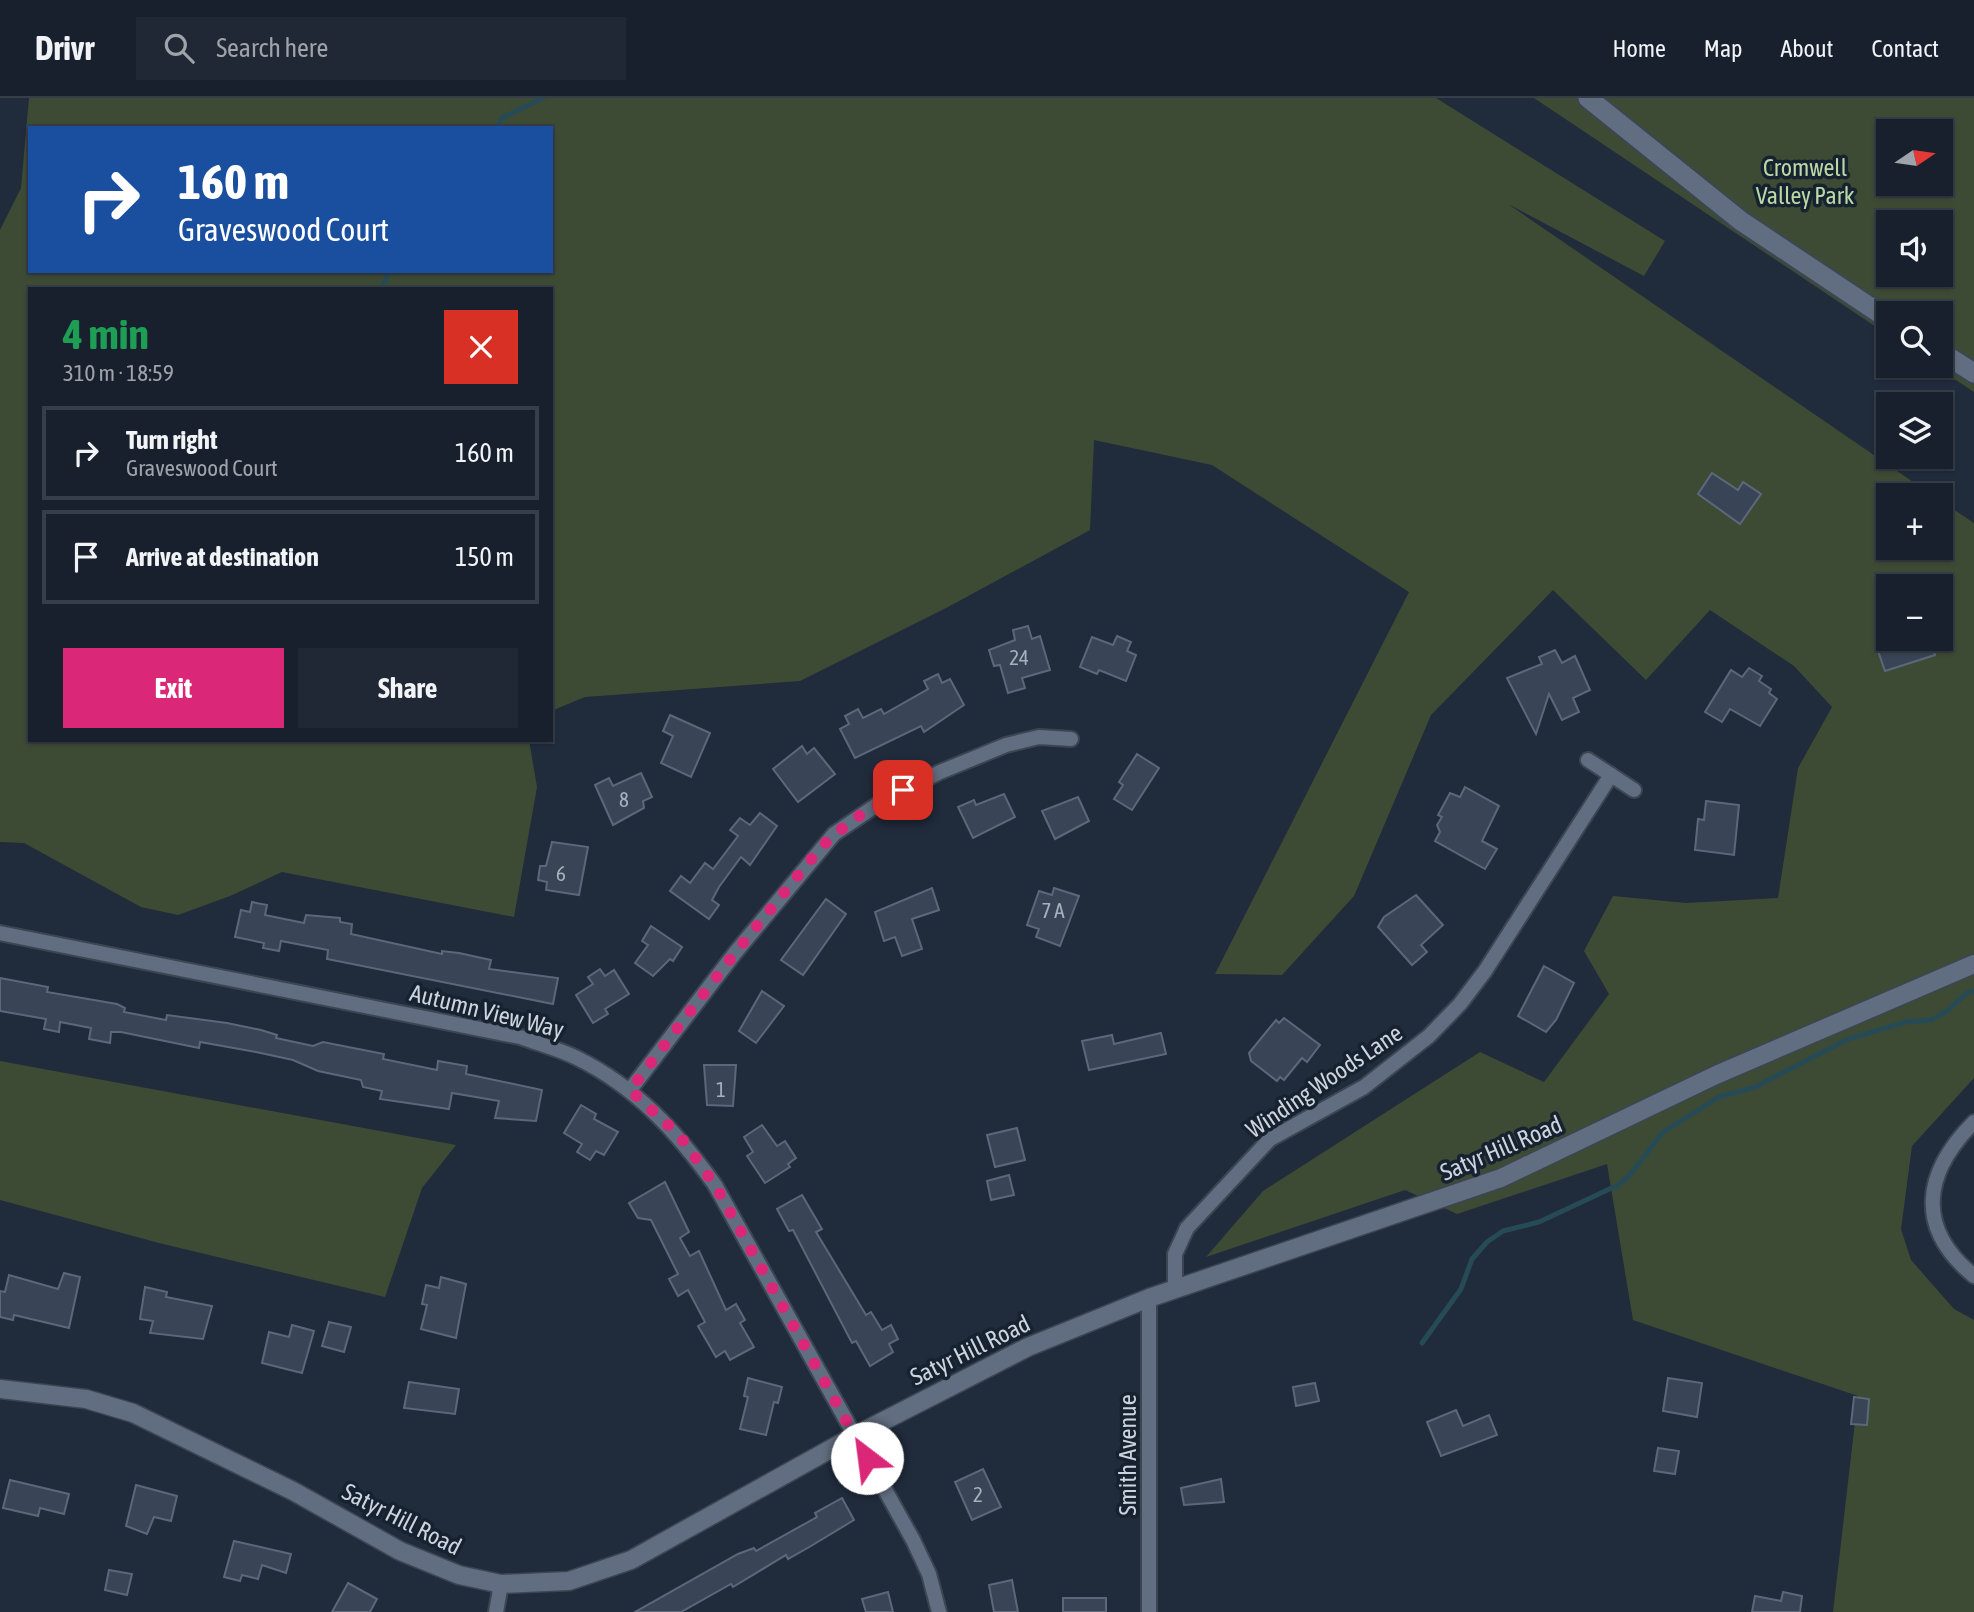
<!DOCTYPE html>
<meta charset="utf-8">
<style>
:root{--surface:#18202d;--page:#212835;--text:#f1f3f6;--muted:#9fa3aa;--line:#363e49;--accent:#db2777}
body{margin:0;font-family:"Asap Condensed",sans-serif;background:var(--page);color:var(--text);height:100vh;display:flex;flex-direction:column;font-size:26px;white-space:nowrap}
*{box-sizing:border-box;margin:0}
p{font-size:23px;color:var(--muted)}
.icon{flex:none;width:38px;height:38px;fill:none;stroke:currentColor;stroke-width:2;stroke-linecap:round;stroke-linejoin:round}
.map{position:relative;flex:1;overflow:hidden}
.sheet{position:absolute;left:28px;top:189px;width:525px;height:455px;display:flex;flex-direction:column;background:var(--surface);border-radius:0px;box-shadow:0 2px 5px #0004,0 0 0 2px var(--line)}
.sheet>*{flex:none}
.banner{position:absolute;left:28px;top:28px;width:525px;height:147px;border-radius:0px;box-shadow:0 2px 5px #0004,0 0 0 2px var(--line);background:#1a4fa0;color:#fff;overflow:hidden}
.needle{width:46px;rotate:77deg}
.tools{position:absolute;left:1876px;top:21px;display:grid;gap:14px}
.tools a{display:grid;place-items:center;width:77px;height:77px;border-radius:0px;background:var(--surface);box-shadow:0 2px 5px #0004,0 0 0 2px var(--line);font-size:35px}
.pin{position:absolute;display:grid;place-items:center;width:60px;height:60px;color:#fff;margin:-30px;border-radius:14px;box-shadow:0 4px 10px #0006}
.me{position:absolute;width:77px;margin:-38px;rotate:330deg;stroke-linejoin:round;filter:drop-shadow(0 0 5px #0008)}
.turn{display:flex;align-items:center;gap:24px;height:147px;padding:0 35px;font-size:32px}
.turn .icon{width:91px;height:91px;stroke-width:2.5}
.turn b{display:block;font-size:49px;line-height:60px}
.round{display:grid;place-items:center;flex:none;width:74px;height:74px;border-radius:0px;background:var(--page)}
.headline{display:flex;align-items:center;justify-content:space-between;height:119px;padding:0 35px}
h1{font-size:42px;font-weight:700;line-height:52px;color:#1e9e55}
.primary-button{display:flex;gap:14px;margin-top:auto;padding:14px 35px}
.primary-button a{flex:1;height:80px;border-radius:0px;background:var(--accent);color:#fff;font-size:28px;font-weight:700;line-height:80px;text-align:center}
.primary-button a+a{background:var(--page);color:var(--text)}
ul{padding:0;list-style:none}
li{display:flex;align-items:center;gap:21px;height:94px;margin:0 14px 10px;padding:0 21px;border:4px solid var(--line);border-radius:0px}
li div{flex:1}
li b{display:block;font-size:26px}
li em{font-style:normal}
header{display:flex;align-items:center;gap:42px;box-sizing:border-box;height:98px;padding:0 35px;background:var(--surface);border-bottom:2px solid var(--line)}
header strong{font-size:33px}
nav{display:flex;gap:38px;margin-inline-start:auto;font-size:24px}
.search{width:490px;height:63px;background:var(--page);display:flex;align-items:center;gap:18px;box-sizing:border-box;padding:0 24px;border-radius:0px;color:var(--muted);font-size:26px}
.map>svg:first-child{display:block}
.green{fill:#3e4b34;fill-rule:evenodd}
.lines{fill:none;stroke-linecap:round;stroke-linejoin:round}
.stream{stroke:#264b57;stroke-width:5}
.building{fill:#394556;stroke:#5b687b;stroke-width:2}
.minor-casing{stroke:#3c4653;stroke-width:18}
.tertiary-casing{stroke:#3c4653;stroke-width:21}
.secondary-casing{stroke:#3c4653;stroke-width:23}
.minor{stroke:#616e81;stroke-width:14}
.tertiary{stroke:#616e81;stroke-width:18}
.secondary{stroke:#616e81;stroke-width:19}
.route{stroke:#db2777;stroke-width:12;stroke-dasharray:0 21.6}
.labels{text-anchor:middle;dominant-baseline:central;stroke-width:7;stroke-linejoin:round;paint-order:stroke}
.number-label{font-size:21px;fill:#a8b0bd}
.park-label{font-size:24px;fill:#bbd9a5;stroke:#172231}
.street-label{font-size:24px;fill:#cdd4df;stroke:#172231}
</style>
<header>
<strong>Drivr</strong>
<div class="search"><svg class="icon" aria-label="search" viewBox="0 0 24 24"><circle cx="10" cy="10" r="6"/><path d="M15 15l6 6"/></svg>Search here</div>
<nav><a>Home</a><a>Map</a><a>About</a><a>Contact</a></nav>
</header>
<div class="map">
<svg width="1974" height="1514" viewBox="0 0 1974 1514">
<rect width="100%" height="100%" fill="#202b3c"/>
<!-- green -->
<g class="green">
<path d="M29 0H1436L1665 143 1644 178 1508 106 1932 397H1888V450H1941V403L1974 425V980L1912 1048 1901 1131 1911 1162 1954 1211 1974 1222V1514H1833L1858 1298 1633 1222 1607 1066 1457 1116 1405 1092 1206 1159 1263 1093 1480 954 1544 984 1609 896 1584 853 1613 798 1686 805 1778 800 1798 670 1832 609 1794 568 1710 512 1646 582 1553 492 1431 617 1354 798 1282 877 1215 876 1409 494 1212 367 1094 342 1090 432 948 509 800 583 585 599 551 613V191H30V642H529L537 689 514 819 282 774 230 798 178 817 141 809 24 745 0 744V132L21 90ZM30 30H551V173H30ZM1888 488H1941V541H1888Z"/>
<path d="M1534 0H1974V294L1935 268H1941V215H1888V237ZM1888 33H1941V86H1888ZM1888 124H1941V177H1888Z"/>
<polygon points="0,963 456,1047 422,1090 385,1199 159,1145 0,1102"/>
</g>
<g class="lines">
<!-- stream -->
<g class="stream">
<polyline points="497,30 502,20 543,0"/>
<polyline points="381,191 390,173"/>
<polyline points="1422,1245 1461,1191 1472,1161 1487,1144 1503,1133 1539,1124 1618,1087 1629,1078 1663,1034 1719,999 1755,989 1848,941 1906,924 1931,922 1947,913 1967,895 1974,893"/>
</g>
</g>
<!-- building -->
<g class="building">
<polygon points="1712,375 1738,392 1743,384 1761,396 1740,426 1698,396"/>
<polygon points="1028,528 1032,541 1040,538 1050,572 1022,580 1025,590 1008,595 1000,567 994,568 989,552 1015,542 1013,532"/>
<polygon points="1117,538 1131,544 1127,553 1136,557 1126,583 1099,572 1097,576 1080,569 1092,539 1113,547"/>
<polygon points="1893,541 1929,541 1935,557 1885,573 1877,550 1878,546"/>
<polygon points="1555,552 1562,565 1575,558 1590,592 1573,600 1579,614 1562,622 1549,596 1536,636 1507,580 1542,566 1539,559"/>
<polygon points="1749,570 1762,578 1759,583 1771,591 1769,595 1777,601 1760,628 1730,611 1722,624 1705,614 1731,572 1742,579"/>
<polygon points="938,576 942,585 950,581 964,607 924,634 921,628 855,660 840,631 849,626 845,618 858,611 863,620 881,611 884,616 928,591 924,583"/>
<polygon points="670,617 710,635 691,679 661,665 673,638 663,633"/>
<polygon points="802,648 807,656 814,650 835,676 798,704 773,671"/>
<polygon points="1137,656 1159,670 1132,712 1114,701 1123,687 1119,684"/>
<polygon points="641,675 652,699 643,703 644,710 613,727 595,687 609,680 613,688"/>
<polygon points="1465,689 1499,708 1482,743 1497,751 1485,771 1435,743 1440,734 1437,727 1442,719 1438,717 1450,695 1460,699"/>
<polygon points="1004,696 1015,719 973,740 958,709 974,702 976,707"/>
<polygon points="1078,699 1089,723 1055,741 1042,713"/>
<polygon points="1706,703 1739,707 1734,757 1695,752 1698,721 1704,722"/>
<polygon points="760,715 777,728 750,767 741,759 719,789 712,802 719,807 709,821 670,793 681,778 690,785 705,765 713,771 738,738 730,732 740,720 750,727"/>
<polygon points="552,744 588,749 579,797 546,792 547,784 538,782 540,768 546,768"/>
<polygon points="932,790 939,812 912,821 922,851 902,858 895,839 884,843 875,814"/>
<polygon points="1054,790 1079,798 1060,848 1036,839 1039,831 1027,827 1039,793 1052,797"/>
<polygon points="1416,797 1443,827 1421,847 1427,854 1412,867 1378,829 1384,819"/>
<polygon points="826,801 846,816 803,877 781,862"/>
<polygon points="252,804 267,807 265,817 304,825 306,817 340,820 340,824 352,826 351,836 442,856 442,853 459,855 491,862 489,871 558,880 553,906 327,861 328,852 281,843 279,853 263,850 264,845 235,839 241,812 250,814"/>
<polygon points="651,828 682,849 673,863 670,861 653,878 635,865 648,847 642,843"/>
<polygon points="1544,868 1574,885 1556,922 1546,934 1518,918"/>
<polygon points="600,871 605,878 614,872 629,896 605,911 608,916 593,925 576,897 593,886 588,879"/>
<polygon points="0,880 48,889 47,894 117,906 125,910 124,914 166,922 167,917 227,925 261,932 277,937 276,940 313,948 323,944 384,956 383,961 437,972 438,963 467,968 466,976 542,992 536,1023 495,1020 499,1003 452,995 449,1011 380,1001 382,993 363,989 361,982 318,973 293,962 256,954 200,944 199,950 121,934 111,934 110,945 89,941 91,930 60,924 59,934 44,931 46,921 0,913"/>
<polygon points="762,893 784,908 756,945 739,933"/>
<polygon points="1284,920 1320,947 1307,964 1302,960 1284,982 1280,979 1277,983 1251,963 1249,955 1276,922 1279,925"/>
<polygon points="1161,935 1166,956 1089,972 1082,943 1112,937 1114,946"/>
<polygon points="704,967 736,967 733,1008 707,1007"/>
<polygon points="581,1007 596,1016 594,1021 618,1034 604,1057 596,1053 590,1062 577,1054 582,1046 564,1035"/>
<polygon points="762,1027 777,1048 785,1043 796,1060 788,1066 790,1069 765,1085 747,1058 753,1054 744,1039"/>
<polygon points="1017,1030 1025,1062 995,1069 987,1037"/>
<polygon points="1009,1077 1014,1097 991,1102 987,1083"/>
<polygon points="665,1084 689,1134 680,1140 690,1158 699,1153 726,1212 736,1206 745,1222 740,1225 754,1249 730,1262 725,1253 716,1259 698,1228 705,1224 688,1192 678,1198 669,1181 678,1176 651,1122 638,1120 629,1105"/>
<polygon points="802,1097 822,1131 816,1134 866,1217 871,1214 882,1232 891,1227 898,1241 889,1246 893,1254 870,1268 856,1243 852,1245 793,1132 789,1133 777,1111"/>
<polygon points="64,1175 80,1179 69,1230 14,1217 13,1222 0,1219 0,1193 5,1194 9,1177 58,1191"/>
<polygon points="441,1179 466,1186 456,1240 421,1231 427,1207 422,1206 426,1187 439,1190"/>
<polygon points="145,1189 167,1194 166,1199 212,1208 203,1241 150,1235 153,1223 140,1221"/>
<polygon points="329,1224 351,1229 344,1254 322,1248"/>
<polygon points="292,1227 314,1233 302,1275 262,1265 269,1234 289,1239"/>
<polygon points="748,1280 782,1289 778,1305 774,1304 766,1337 740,1331 748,1299 744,1298"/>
<polygon points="1668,1280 1702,1285 1697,1319 1663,1313"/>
<polygon points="409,1284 459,1291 455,1316 404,1310"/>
<polygon points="1315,1285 1319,1303 1296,1308 1293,1289"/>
<polygon points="1854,1299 1869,1301 1867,1327 1851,1326"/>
<polygon points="1456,1312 1463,1328 1489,1317 1497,1337 1441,1358 1427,1324"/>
<polygon points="1658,1350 1679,1353 1675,1376 1654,1373"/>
<polygon points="983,1371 1001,1409 972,1422 955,1384"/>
<polygon points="1221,1381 1224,1404 1184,1407 1181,1390"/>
<polygon points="10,1382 69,1396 64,1416 40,1410 38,1418 3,1410"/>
<polygon points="136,1387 177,1398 171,1423 154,1419 147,1436 126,1428"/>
<polygon points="842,1400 854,1422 811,1448 788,1461 786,1457 733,1489 731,1486 681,1514 635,1514 738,1456 754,1450 756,1453 817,1419 815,1415"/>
<polygon points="234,1443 291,1456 286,1475 262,1467 258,1481 242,1477 240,1483 224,1479"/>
<polygon points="109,1472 132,1476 127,1497 105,1492"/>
<polygon points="1012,1482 1018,1514 994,1514 989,1487"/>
<polygon points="348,1485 377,1501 370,1514 332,1514"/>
<polygon points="888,1494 893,1514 866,1514 862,1501"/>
<polygon points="1783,1494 1802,1498 1800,1514 1752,1514 1755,1498 1781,1503"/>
<rect x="1063" y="1500" width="43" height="14"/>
</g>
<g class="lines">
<!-- minor casing -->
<g class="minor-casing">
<g id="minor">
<polyline points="1588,662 1634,692"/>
<path d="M0 835 520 939C539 946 559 951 577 960 636 989 677 1034 715 1087L913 1442 929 1476 939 1514"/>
<polyline points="630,992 735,855 834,736 884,702 940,674 1006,647 1039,639 1071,641"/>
<path d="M1974 1024C1923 1075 1915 1130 1974 1178"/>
<polyline points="1175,1192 1175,1156 1187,1130 1270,1041 1364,989 1429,938 1460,906 1485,873 1611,677"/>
<polyline points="496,1514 501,1486"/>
<polyline points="1149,1514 1149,1200"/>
</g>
</g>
<!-- tertiary casing -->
<g class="tertiary-casing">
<polyline id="tertiary" points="0,1291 86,1301 133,1315 293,1393 400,1453 459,1477 501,1486 569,1483 631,1462 854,1338 1028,1249 1149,1200 1501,1080 1716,977 1974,866"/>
</g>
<!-- secondary casing -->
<g class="secondary-casing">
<g id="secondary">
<polyline points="1588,0 1741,123 1888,221"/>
<polyline points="1941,254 1974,275"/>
</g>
</g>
<!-- minor -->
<use href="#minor" class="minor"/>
<!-- tertiary -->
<use href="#tertiary" class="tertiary"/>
<!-- secondary -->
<use href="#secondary" class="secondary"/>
</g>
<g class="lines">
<!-- route -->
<polyline class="route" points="867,1360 715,1087 679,1037 630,992 735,855 821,749 852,722 903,692"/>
</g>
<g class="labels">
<!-- number labels -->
<g class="number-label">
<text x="1019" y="559">24</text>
<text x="624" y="701">8</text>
<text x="561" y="775">6</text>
<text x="1053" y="812">7 A</text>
<text x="721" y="991">1</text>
<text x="978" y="1396">2</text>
</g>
<!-- park labels -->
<g class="park-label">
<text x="1805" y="69">Cromwell<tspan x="1805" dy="28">Valley Park</tspan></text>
</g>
<!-- street labels -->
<g class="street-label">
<text transform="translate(487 913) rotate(14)">Autumn View Way</text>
<text transform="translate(1324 983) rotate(-34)">Winding Woods Lane</text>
<text transform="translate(1501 1050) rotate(-23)">Satyr Hill Road</text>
<text transform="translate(970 1252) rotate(-26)">Satyr Hill Road</text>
<text transform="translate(1127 1357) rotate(-90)">Smith Avenue</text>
<text transform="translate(402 1421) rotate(27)">Satyr Hill Road</text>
</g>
</g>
</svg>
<div class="tools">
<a><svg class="needle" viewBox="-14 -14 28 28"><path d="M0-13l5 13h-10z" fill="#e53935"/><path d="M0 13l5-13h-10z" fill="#9fa3aa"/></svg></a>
<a><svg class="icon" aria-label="sound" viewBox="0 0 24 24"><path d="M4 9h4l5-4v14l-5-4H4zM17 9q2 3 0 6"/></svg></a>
<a><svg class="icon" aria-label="search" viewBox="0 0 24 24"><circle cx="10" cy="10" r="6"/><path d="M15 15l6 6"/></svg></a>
<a><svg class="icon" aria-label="layers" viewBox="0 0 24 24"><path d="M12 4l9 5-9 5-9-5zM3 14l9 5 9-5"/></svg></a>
<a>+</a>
<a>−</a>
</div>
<div class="pin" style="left:903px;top:692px;background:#d93025"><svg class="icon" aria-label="arrive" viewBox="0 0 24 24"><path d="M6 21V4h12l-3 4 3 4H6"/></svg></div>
<svg class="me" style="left:867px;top:1360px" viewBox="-20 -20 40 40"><circle r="19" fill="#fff"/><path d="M0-13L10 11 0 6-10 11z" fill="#db2777"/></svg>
<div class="banner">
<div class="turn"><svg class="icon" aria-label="right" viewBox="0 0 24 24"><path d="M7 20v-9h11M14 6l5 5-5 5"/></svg><div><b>160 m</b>Graveswood Court</div></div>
</div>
<section class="sheet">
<div class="headline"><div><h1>4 min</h1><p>310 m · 18:59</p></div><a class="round" style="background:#d93025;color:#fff"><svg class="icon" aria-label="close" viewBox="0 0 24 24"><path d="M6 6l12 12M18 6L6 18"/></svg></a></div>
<ul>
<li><svg class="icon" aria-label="right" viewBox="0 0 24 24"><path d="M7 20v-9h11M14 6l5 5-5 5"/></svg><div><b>Turn right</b><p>Graveswood Court</p></div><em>160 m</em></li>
<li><svg class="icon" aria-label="arrive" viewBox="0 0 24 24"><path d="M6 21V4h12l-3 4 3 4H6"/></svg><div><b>Arrive at destination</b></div><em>150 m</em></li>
</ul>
<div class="primary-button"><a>Exit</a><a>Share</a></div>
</section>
</div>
